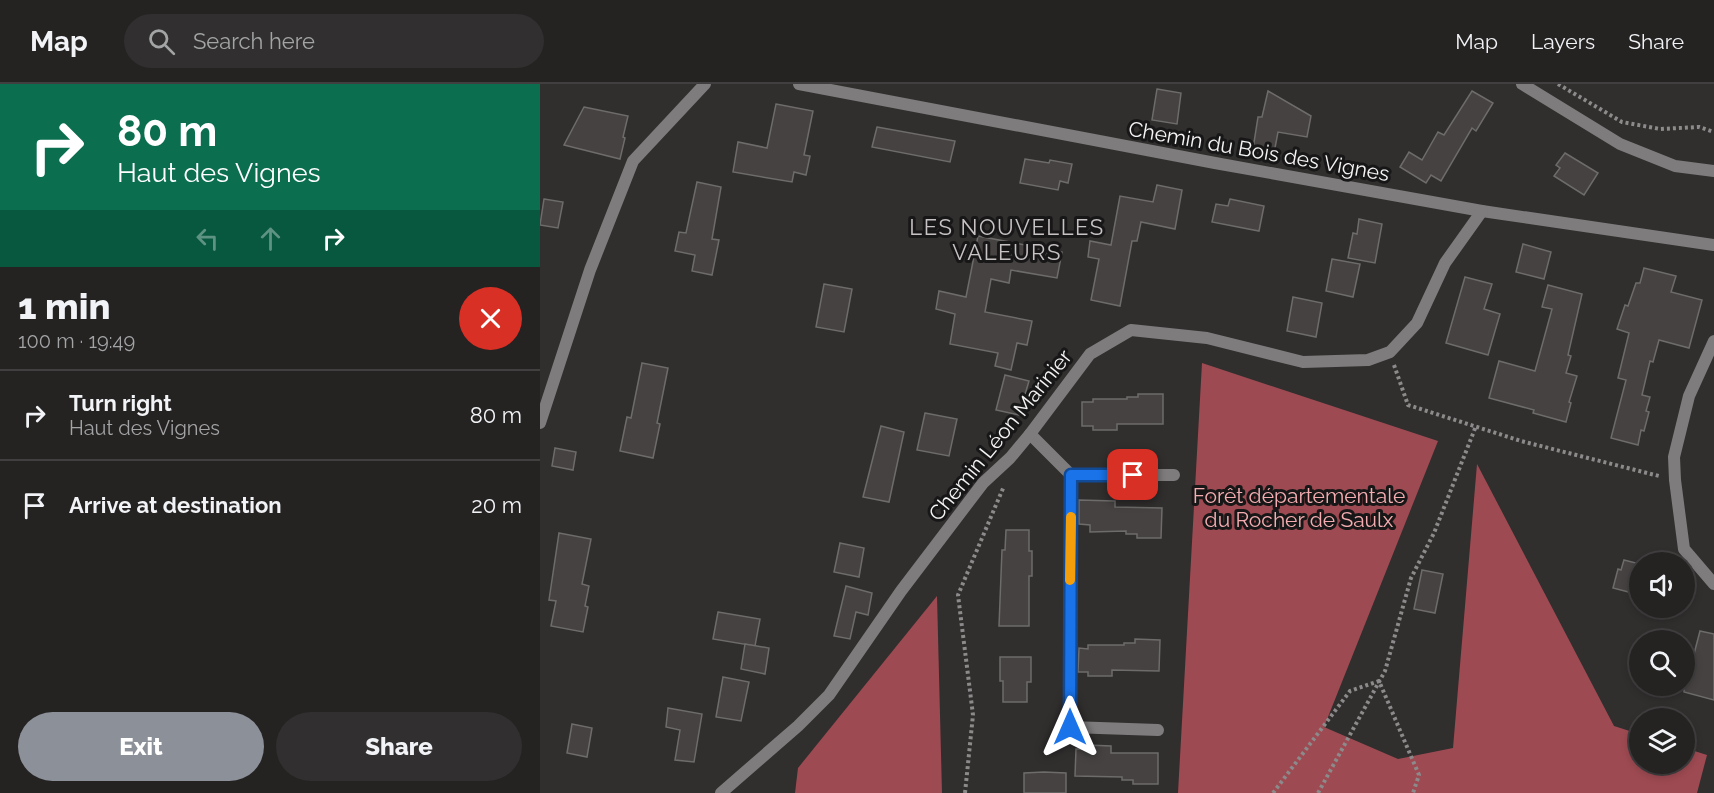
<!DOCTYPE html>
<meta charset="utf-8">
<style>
:root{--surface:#252222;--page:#312f2f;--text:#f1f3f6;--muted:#a3a4a5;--line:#423f40;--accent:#8c9099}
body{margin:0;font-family:Raleway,sans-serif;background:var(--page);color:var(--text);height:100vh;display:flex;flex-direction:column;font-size:22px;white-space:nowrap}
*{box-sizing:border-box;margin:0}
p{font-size:20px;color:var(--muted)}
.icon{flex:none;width:33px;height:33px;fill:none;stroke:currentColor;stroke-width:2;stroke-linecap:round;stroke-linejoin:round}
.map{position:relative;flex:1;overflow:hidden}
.sheet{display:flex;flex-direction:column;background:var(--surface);width:540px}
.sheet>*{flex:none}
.hud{background:#0b6e4f;color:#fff;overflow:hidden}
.fabs{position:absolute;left:1089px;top:468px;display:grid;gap:12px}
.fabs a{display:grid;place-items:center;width:66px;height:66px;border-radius:50%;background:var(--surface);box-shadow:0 3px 9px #0003,0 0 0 2px var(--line);font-size:30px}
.pin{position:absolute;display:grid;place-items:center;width:51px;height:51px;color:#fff;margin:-26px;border-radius:12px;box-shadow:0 3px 9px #0006}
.me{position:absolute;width:66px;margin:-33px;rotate:0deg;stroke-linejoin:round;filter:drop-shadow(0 0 4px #0008)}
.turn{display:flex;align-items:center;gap:21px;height:126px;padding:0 18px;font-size:27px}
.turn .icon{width:78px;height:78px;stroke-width:2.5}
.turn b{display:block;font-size:42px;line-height:51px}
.lanes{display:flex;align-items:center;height:57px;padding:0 18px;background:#0003;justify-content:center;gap:30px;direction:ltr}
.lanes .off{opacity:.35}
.round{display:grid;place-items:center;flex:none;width:63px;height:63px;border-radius:32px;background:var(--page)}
.summary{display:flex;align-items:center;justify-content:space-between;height:102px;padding:0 18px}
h1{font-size:36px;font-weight:800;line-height:45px}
.action{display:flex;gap:12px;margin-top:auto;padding:12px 18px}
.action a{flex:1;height:69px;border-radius:36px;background:var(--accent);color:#fff;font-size:24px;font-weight:800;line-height:69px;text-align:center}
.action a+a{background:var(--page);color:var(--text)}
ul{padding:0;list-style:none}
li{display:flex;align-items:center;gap:18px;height:90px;padding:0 18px;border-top:2px solid var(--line)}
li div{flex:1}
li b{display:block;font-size:22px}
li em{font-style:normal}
header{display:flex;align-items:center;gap:36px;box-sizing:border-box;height:84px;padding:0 30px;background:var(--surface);border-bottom:2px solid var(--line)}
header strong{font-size:28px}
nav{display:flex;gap:33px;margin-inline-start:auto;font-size:21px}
.search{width:420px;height:54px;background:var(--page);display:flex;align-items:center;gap:15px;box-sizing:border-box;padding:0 21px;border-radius:33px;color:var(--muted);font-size:22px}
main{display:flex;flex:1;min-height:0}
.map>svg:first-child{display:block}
.forest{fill:#9e4a52}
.building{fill:#464242;stroke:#6e6b6b;stroke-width:1.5}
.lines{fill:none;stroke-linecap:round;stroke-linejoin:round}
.path{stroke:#8c8a8a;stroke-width:4;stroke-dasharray:3 3;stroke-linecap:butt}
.minor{stroke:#7e7c7c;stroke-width:12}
.route-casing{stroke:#114b97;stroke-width:15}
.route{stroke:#1a73e8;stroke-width:10}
.slow{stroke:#f59e0b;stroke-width:10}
.labels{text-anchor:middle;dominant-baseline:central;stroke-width:6;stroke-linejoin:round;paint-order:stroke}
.street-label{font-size:21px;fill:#f5f3f3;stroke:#181717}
.park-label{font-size:21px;fill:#f5adb1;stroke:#181717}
.neighbourhood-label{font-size:22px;letter-spacing:1.5px;fill:#c7c2c3;stroke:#181717}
</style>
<header>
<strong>Map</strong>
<div class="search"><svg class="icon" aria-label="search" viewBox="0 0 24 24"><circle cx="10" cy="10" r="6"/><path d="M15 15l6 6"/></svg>Search here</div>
<nav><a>Map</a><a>Layers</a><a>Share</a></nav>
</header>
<main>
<section class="sheet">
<div class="hud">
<div class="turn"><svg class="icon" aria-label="right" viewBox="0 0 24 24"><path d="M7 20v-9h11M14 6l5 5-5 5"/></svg><div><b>80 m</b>Haut des Vignes</div></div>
<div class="lanes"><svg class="icon off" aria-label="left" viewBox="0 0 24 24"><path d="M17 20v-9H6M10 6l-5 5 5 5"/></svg><svg class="icon off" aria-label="ahead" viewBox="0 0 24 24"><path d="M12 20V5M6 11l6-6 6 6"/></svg><svg class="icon" aria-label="right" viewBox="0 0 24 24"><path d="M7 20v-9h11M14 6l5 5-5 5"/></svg></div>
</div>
<div class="summary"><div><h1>1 min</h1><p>100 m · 19:49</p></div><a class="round" style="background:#d93025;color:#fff"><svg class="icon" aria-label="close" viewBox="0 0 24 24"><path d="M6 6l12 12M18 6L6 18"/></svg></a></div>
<ul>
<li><svg class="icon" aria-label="right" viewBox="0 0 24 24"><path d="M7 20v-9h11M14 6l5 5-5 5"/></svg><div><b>Turn right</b><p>Haut des Vignes</p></div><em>80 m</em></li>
<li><svg class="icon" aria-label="arrive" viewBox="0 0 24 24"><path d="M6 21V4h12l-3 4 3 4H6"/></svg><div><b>Arrive at destination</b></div><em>20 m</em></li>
</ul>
<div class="action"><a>Exit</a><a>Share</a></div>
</section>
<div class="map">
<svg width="1174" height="709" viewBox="0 0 1174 709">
<rect width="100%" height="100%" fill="#312e2e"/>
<!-- forest -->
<g class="forest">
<polygon points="662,279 898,357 784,643 858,675 913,664 937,380 1074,642 1099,650 1100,680 1144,680 1145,664 1167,671 1157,709 638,709"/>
<polygon points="397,512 402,709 255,709 258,684"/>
</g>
<!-- building -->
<g class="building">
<polygon points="617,5 641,9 637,40 612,36"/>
<polygon points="728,7 771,32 767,53 738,48 734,69 713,65 718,33 722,33"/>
<polygon points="932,7 953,19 936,47 932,44 901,97 891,91 886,99 860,83 869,68 882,76 898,48 904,51"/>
<polygon points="236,20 273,27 264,71 270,72 266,91 254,88 252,98 193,88 198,58 227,64"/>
<polygon points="44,23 88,32 83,53 85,54 80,75 24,61"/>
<polygon points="337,43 415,57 410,78 332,63"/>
<polygon points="1025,69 1058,89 1044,111 1014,92 1020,84 1016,81"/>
<polygon points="485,75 509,79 510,76 532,80 528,99 520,97 518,106 480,99"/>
<polygon points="157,98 181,103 172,155 179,156 172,191 152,187 155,171 135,167 139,148 146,149"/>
<polygon points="617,101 642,106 635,145 601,138 597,157 592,157 580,222 551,216 559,175 548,173 550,157 571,161 580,112 613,118"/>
<polygon points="4,115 23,118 18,144 0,141"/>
<polygon points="690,115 724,122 719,147 672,138 676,120 688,122"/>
<polygon points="819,135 842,140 835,179 808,174 813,149 817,150"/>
<polygon points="438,152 522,168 517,194 471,186 469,199 451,195 445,228 492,237 487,261 477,259 471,286 455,282 458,269 410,260 415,230 396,225 399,207 426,213"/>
<polygon points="983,160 1011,168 1004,195 976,188"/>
<polygon points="792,175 820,180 813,213 786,207"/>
<polygon points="1104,184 1136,192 1131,208 1162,216 1149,264 1119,256 1113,278 1110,277 1102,311 1110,313 1106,327 1109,328 1104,347 1101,346 1098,361 1071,354 1086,296 1078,294 1089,249 1077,245 1085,221 1088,222 1096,199 1100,199"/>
<polygon points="925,193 952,200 944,225 960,230 948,271 906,259"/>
<polygon points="284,200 312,205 304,248 276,243"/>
<polygon points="1008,201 1042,210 1028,271 1031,272 1026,289 1037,292 1029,318 1031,319 1026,338 993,329 994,326 949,314 959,277 995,287 1012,225 1002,223"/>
<polygon points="753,213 782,219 776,253 747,247"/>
<polygon points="102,279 128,284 117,339 120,340 113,374 80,367 87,333 91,334"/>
<polygon points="465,291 489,297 479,331 456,326"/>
<polygon points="598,310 623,310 623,340 577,340 577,346 553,346 553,342 542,342 542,318 553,318 553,315 587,315 587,313 598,313"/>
<polygon points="385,329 417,335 409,372 377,366"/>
<polygon points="341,342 364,348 349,418 323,413"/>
<polygon points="15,364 36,368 33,386 12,382"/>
<polygon points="539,416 575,417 575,423 622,424 621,454 597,454 597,450 586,450 586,447 550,448 550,441 539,440"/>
<polygon points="466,446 489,446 489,467 492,467 492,492 489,492 489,542 459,542 462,466 465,466"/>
<polygon points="19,449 51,455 42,500 49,502 45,522 48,523 43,548 11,542 16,517 9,516"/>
<polygon points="300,459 324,464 319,493 294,488"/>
<polygon points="1084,476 1100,480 1100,511 1073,504 1078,485 1081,486"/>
<polygon points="882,486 903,490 895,529 874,525"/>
<polygon points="306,502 332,509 328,531 316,528 310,555 294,552"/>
<polygon points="178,528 220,535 215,562 173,555"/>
<polygon points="1160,547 1174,550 1174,616 1144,608 1144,592 1148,593"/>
<polygon points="595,555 620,556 619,587 572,586 572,592 548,592 548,588 538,588 539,564 548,565 548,561 584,561 584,559 595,559"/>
<polygon points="205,560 229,564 225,590 201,585"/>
<polygon points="460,573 491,573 491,598 487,598 487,618 463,618 463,597 460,597"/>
<polygon points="183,593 209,598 201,637 176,633"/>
<polygon points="128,624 162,630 154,678 135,676 140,646 126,643"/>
<polygon points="32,640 52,644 47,673 27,669"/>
<polygon points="547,661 571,662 571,669 618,669 618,700 593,700 593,696 582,696 582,693 535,692 536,665 547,665"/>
<polygon points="504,688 526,689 526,709 484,709 484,689"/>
</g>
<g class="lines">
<!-- path -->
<g class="path">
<polyline points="1018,0 1082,38 1120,45 1159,43 1174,48"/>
<polyline points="854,281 868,321 981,357 1119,392"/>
<polyline points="425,709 433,631 418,511 464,402"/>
<polyline points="733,709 810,607 839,597 879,691 873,709"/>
<polyline points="778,709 845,587 871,494 894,449 936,342"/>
</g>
<!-- minor -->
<g class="minor">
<polyline points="259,0 675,79 942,127 1174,161"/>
<polyline points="982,0 1080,60 1135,82 1174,87"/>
<polyline points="1174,257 1149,312 1134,373 1135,396 1144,465 1174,500"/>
<polyline points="0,339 50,186 93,77 165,0"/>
<polyline points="490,350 531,391 634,391"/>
<polyline points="531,391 530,643 618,646"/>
<polyline points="181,709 258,642 289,611 361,507 443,399 470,374 490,350 550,270 591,246 667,254 763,278 828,276 850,268 877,239 905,179 942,127"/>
</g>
</g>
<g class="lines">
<!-- route casing -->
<g class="route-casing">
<polyline id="route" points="530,643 531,391 593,391"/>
</g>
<!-- route -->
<use href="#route" class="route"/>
<!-- slow -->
<polyline class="slow" points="530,496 531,433"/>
</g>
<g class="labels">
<!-- street labels -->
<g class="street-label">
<text transform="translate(719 67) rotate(10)">Chemin du Bois des Vignes</text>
<text transform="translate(460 351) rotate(-51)">Chemin Léon Marinier</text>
</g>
<!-- park labels -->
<g class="park-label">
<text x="759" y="411">Forêt départementale<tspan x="759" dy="24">du Rocher de Saulx</tspan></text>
</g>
<!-- neighbourhood labels -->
<g class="neighbourhood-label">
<text x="467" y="143">LES NOUVELLES<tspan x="467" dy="25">VALEURS</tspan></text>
</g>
</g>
</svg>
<div class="fabs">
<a><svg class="icon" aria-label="sound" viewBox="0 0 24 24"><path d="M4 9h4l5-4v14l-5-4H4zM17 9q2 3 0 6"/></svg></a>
<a><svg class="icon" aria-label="search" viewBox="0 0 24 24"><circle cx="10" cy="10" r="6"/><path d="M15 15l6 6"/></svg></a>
<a><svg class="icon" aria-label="layers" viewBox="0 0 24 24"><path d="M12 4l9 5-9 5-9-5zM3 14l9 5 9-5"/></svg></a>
</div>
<div class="pin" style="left:593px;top:391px;background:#d93025"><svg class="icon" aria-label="arrive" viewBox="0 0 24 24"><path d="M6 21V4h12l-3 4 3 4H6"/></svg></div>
<svg class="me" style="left:530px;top:643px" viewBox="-20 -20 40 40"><path d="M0-17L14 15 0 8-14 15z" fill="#1a73e8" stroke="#fff" stroke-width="4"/></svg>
</div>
</main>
